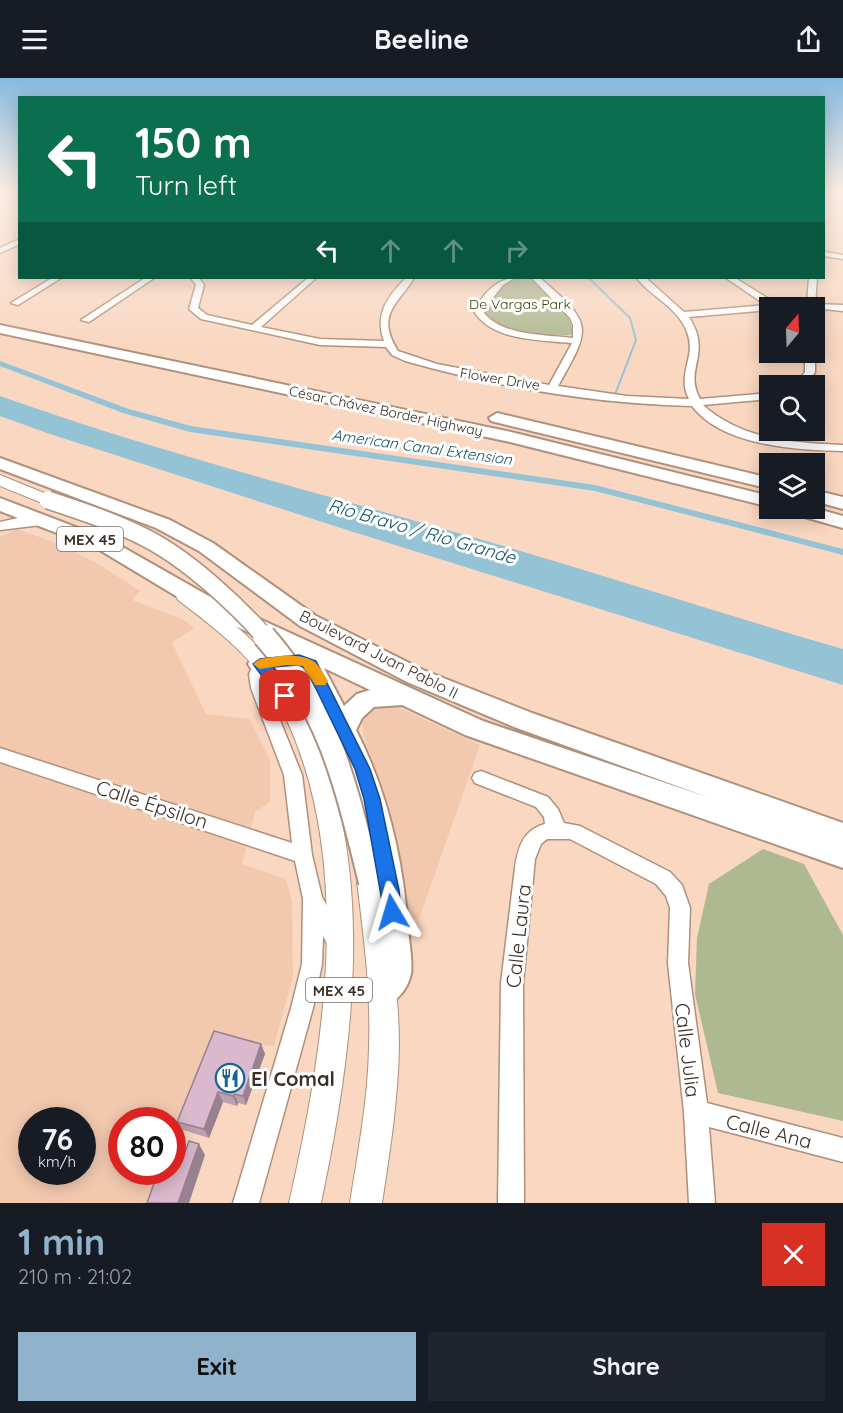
<!DOCTYPE html>
<meta charset="utf-8">
<style>
:root{--surface:#171b24;--page:#20242c;--text:#f1f3f6;--muted:#9ea1a6;--accent:#90b2cb}
body{margin:0;font-family:Quicksand,sans-serif;background:var(--page);color:var(--text);height:100vh;display:flex;flex-direction:column;font-size:22px;white-space:nowrap}
*{box-sizing:border-box;margin:0}
p{font-size:20px;color:var(--muted)}
.icon{flex:none;width:33px;height:33px;fill:none;stroke:currentColor;stroke-width:2;stroke-linecap:round;stroke-linejoin:round}
.map{position:relative;height:1125px;overflow:hidden}
.drawer{display:flex;flex-direction:column;background:var(--surface);flex:1}
.drawer>*{flex:none}
.hud{position:absolute;left:18px;top:18px;width:807px;height:183px;border-radius:0px;box-shadow:0 3px 15px #0003;background:#0b6e4f;color:#fff;overflow:hidden}
.needle{width:39px;rotate:19deg}
.buttons{position:absolute;left:759px;top:219px;display:grid;gap:12px}
.buttons a{display:grid;place-items:center;width:66px;height:66px;border-radius:0px;background:var(--surface);box-shadow:0 3px 15px #0003;font-size:30px}
.speed{position:absolute;left:18px;top:1029px;display:flex;gap:12px;font-size:30px;font-weight:700;text-align:center}
.speed>*{display:grid;place-content:center;width:78px;height:78px;border-radius:50%;background:var(--surface);box-shadow:0 3px 15px #0003;line-height:1}
.speed small{font-size:15px;font-weight:400}
.speed .limit{border:9px solid #d22;background:#fff;color:#111}
.pin{position:absolute;display:grid;place-items:center;width:51px;height:51px;color:#fff;margin:-26px;border-radius:12px;box-shadow:0 3px 9px #0006}
.me{position:absolute;width:66px;margin:-33px;rotate:353deg;stroke-linejoin:round;filter:drop-shadow(0 0 4px #0008)}
.turn{display:flex;align-items:center;gap:21px;height:126px;padding:0 18px;font-size:27px}
.turn .icon{width:78px;height:78px;stroke-width:2.5}
.turn b{display:block;font-size:42px;line-height:51px}
.lanes{display:flex;align-items:center;height:57px;padding:0 18px;background:#0003;justify-content:center;gap:30px;direction:ltr}
.lanes .off{opacity:.35}
.round{display:grid;place-items:center;flex:none;width:63px;height:63px;border-radius:0px;background:var(--page)}
.head{display:flex;align-items:center;justify-content:space-between;height:102px;padding:0 18px}
h1{font-size:36px;font-weight:700;line-height:45px;color:var(--accent)}
.button{display:flex;gap:12px;margin-top:auto;padding:12px 18px}
.button a{flex:1;height:69px;border-radius:0px;background:var(--accent);color:#111;font-size:24px;font-weight:700;line-height:69px;text-align:center}
.button a+a{background:var(--page);color:var(--text)}
header{display:flex;justify-content:space-between;align-items:center;height:78px;padding:0 18px;background:var(--surface);font-size:27px;font-weight:700}
.map>svg:first-child{display:block}
.built{fill:#f2c9af;fill-rule:evenodd}
.green{fill:#aeb992}
.water{fill:#94c3d5}
.lines{fill:none;stroke-linecap:round;stroke-linejoin:round}
.stream{stroke:#94c3d5;stroke-width:2}
.canal{fill:#94c3d5;fill-rule:evenodd}
.minor-casing{stroke:#af907b;stroke-width:3}
.major-casing{stroke:#af907b;stroke-width:2}
.highway-casing{stroke:#af907b;stroke-width:4}
.minor{fill:#fff;fill-rule:evenodd}
.major{fill:#fff;fill-rule:evenodd}
.highway{fill:#fff;fill-rule:evenodd}
.major-bridge-far1-casing{stroke:#af907b;stroke-width:20;stroke-linecap:butt}
.major-bridge-casing{stroke:#af907b;stroke-width:26;stroke-linecap:butt}
.major-bridge-far1{stroke:#fff;stroke-width:17}
.major-bridge{stroke:#fff;stroke-width:22}
.wall{fill:#bb9eb0}
.shaded-wall{fill:#998190}
.building{fill:#dab8cd;stroke:#998190;stroke-width:1.5}
.route{fill:#1a73e8;stroke:#114b97;stroke-width:1.5}
.slow{fill:#f59e0b}
.labels{text-anchor:middle;dominant-baseline:central;stroke-width:6;stroke-linejoin:round;paint-order:stroke}
.far-park-label{font-size:14px;fill:#3a4604;stroke:#fff}
.far-street-label{font-size:14px;fill:#3c2f27;stroke:#fff}
.far-water-label{font-size:15px;font-style:italic;fill:#135366;stroke:#fff}
.shield{fill:#fff;stroke:#766d68;stroke-width:1.5}
.shield-label{font-size:15px;font-weight:bold;fill:#3c2f27}
.street-label{font-size:16px;fill:#3c2f27;stroke:#fff}
.water-label{font-size:18px;font-style:italic;fill:#135366;stroke:#fff}
.near-street-label{font-size:20px;fill:#3c2f27;stroke:#fff}
.near-poi-label{font-size:20px;font-weight:bold;fill:#3c2f27;stroke:#fff;text-anchor:start}
</style>
<header><svg class="icon" aria-label="menu" viewBox="0 0 24 24"><path d="M4 6h16M4 12h16M4 18h16"/></svg>Beeline<svg class="icon" aria-label="share" viewBox="0 0 24 24"><path d="M12 15V3M7 8l5-5 5 5M5 13v7h14v-7"/></svg></header>
<div class="map">
<svg width="843" height="1125" viewBox="0 0 843 1125">
<rect width="100%" height="100%" fill="#f9d7c1"/>
<!-- built -->
<g class="built">
<path d="M17 451 56 465 97 485 140 513 132 522 184 542 194 550 172 565 206 636 250 641 270 683V724L255 734 242 786 286 801 292 823 293 898 274 968 217 962 173 1085 172 1042H122V1094H169L158 1125H0V459ZM32 1042H82V1094H32Z"/>
<polygon points="375,624 389,625 480,667 419,841 410,842 397,769 386,722 363,656 362,642"/>
</g>
<!-- green -->
<g class="green">
<path d="M517 200H532C546 215 574 234 572 256 560 261 515 253 501 248 495 247 490 242 485 238 483 224 503 203 517 200Z"/>
<polygon points="763,771 804,786 843,857 843,1043 718,1015 695,916 697,860 709,806"/>
</g>
<!-- water -->
<path class="water" d="M0 318C154 373 312 413 469 458 595 494 718 535 843 571V607L344 451 47 355 0 338Z"/>
<g class="lines">
<!-- stream -->
<polyline class="stream" points="589,200 630,240 636,262 614,319"/>
<!-- canal -->
<polygon class="canal" points="0,283 129,331 191,348 595,407 843,471 843,477 595,413 190,354 123,335 0,288"/>
<!-- minor casing -->
<g class="minor-casing">
<g id="minor">
<polygon points="6,114 15,114 0,120 0,116"/>
<polygon points="20,161 20,166 0,175 0,170"/>
<polygon points="824,174 843,177 843,181 824,178"/>
<polygon points="52,200 61,200 18,227 11,225"/>
<polygon points="145,200 154,200 89,244 81,242"/>
<path d="M191 200H199L204 207 198 230 207 237 252 247 308 200H316L261 249 320 261 384 263C374 236 388 218 406 200H414C398 226 375 237 398 273L437 286 549 307 572 265C540 262 494 263 475 235 480 218 497 200 515 200L503 207 484 231V235C502 258 547 257 573 260V247L570 240 532 200H540C593 246 592 248 558 308L627 318 689 321C676 296 697 279 687 254 678 229 651 219 637 200H646L684 234 766 227 726 200H735L777 226 807 225 809 200H817L815 226 843 227V233L814 230H770V232L689 239C713 277 683 290 700 321L770 315V321L703 327C742 362 794 365 843 367V373C797 372 722 368 692 328 596 326 497 309 405 283L392 277 386 269 320 267 201 241 189 231 196 207Z"/>
<polygon points="805,274 815,274 815,294 805,308 794,308 805,294"/>
<polygon points="44,439 49,440 50,443 49,446 0,452 0,444 18,440"/>
<polygon points="260,580 265,582 268,586 265,596 267,610 302,697 312,777 322,819 346,862 343,869 336,872 329,869 323,858 322,886 313,930 259,1125 233,1125 291,930 302,886 303,821 295,783 0,684 0,670 292,765 284,697 251,610 249,596 255,582"/>
<path d="M481 693 548 719 558 731 564 745 580 748 670 794 682 807 690 830 688 885 707 1025 843 1060V1084L709 1049 715 1125H689L684 1034 668 885 670 830 666 818 656 806 570 761H547L541 766 535 781 523 905 524 1125H498L501 905 515 790C518 769 523 752 545 746L544 739 536 729 475 705 472 700 475 695Z"/>
</g>
</g>
<!-- major casing -->
<g class="major-casing">
<g id="major">
<polygon points="0,397 54,419 56,422 54,425 42,425 0,408"/>
<path d="M185 512 192 514C225 539 261 565 284 600 384 749 356 959 321 1125H289C326 963 359 761 270 610 248 575 211 547 178 522L176 518 178 514Z"/>
<path d="M370 793 379 796 383 804C390 859 399 914 399 969 398 1022 390 1073 382 1125H350C358 1073 368 1022 369 970 371 914 364 859 357 804L361 796Z"/>
</g>
</g>
<!-- highway casing -->
<g class="highway-casing">
<g id="highway">
<polygon points="0,247 511,354 770,418 770,429 510,364 0,255"/>
<polygon points="497,335 770,400 770,411 491,343 489,340"/>
<path d="M0 380 170 442 213 465 316 538 423 592 532 635 843 745V790L465 657 402 627 374 629 362 640 356 652C388 715 403 781 408 850 409 864 413 883 411 896 407 913 397 923 382 929L371 924 366 913 371 902 379 894C378 832 374 769 355 709 342 668 321 631 302 593L297 590 260 594 252 592 248 586 252 580 292 575 191 527 98 471 0 433V420L112 463 207 517 483 643 710 720 514 649 407 604 300 548 199 473 156 450 0 391ZM324 590 370 612 357 616 344 628Z"/>
<polygon points="814,412 843,419 843,431 814,423"/>
<polygon points="785,430 814,430 843,438 843,450 787,434"/>
</g>
</g>
<!-- minor -->
<use href="#minor" class="minor"/>
<!-- major -->
<use href="#major" class="major"/>
<!-- highway -->
<use href="#highway" class="highway"/>
<!-- major-bridge-far1 casing -->
<g class="major-bridge-far1-casing">
<path id="major-bridge-far1" d="M48 422C81 433 115 444 146 460 187 481 235 525 265 559"/>
</g>
<!-- major-bridge casing -->
<g class="major-bridge-casing">
<path id="major-bridge" d="M264 558C331 634 346 709 370 804"/>
</g>
<!-- major-bridge-far1 -->
<use href="#major-bridge-far1" class="major-bridge-far1"/>
<!-- major-bridge -->
<use href="#major-bridge" class="major-bridge"/>
</g>
<!-- wall -->
<polygon class="wall" points="261,966 265,976 246,1027 238,1025 237,1028 223,1024 209,1060 183,1052 177,1044"/>
<!-- shaded-wall -->
<g class="shaded-wall">
<polygon points="261,966 265,976 246,1027 243,1018"/>
<polygon points="218,1014 223,1024 209,1060 204,1051"/>
<polygon points="234,1016 238,1025 237,1028 233,1018"/>
<polygon points="199,1066 205,1077 189,1125 178,1125"/>
</g>
<!-- building -->
<g class="building">
<polygon points="214,953 261,966 243,1018 234,1016 233,1018 218,1014 204,1051 177,1044"/>
<polygon points="189,1063 199,1066 178,1125 147,1125 158,1094 172,1094 172,1074 184,1077"/>
</g>
<!-- sky -->
<linearGradient id="sky" x2="0" y2="1"><stop stop-color="#86bae0"/><stop offset="0.42" stop-color="#fcede3"/><stop offset="1" stop-color="#fcede3" stop-opacity="0"/></linearGradient>
<rect width="843" height="271" fill="url(#sky)"/>
<!-- route -->
<polygon class="route" points="299,577 316,583 370,691 380,721 399,812 401,834 398,840 392,842 385,840 364,721 355,691 306,590 298,587 273,589 292,618 285,623 279,621 253,586 260,581"/>
<!-- slow -->
<path class="slow" d="M287 577C313 580 315 580 328 603L325 607H315L303 588 287 587 260 591 253 586 260 581Z"/>
<!-- icons -->
<defs>
<g id="restaurant-ring" transform="scale(1.5)"><circle r="9.5" fill="#fff" stroke="#196397" stroke-width="1.5"/><path d="M-5-6h1v4h1v-4h1v4h1v-4h1v5L-1.5 .5V6h-2V.5L-5-1ZM5-6V6H3V1.5H1.5Q1.5-4 5-6Z" fill="#196397"/></g>
</defs>
<g fill-rule="evenodd">
<use href="#restaurant-ring" x="230" y="1000"/>
</g>
<g class="labels">
<!-- far-park labels -->
<g class="far-park-label">
<text x="520" y="226">De Vargas Park</text>
</g>
<!-- far-street labels -->
<g class="far-street-label">
<text transform="translate(500 301) rotate(9)">Flower Drive</text>
<text transform="translate(386 333) rotate(12)">César Chávez Border Highway</text>
</g>
<!-- far-water labels -->
<g class="far-water-label">
<text transform="translate(422 369) rotate(8)">American Canal Extension</text>
</g>
<!-- shield labels -->
<g class="shield">
<rect x="57" y="449" width="66" height="24" rx="4.5"/>
<rect x="306" y="900" width="66" height="24" rx="4.5"/>
</g>
<g class="shield-label">
<text x="90" y="461">MEX 45</text>
<text x="339" y="912">MEX 45</text>
</g>
<!-- street labels -->
<g class="street-label">
<text transform="translate(379 576) rotate(27)">Boulevard Juan Pablo II</text>
</g>
<!-- water labels -->
<g class="water-label">
<text transform="translate(422 453) rotate(16)">Río Bravo / Rio Grande</text>
</g>
<!-- near-street labels -->
<g class="near-street-label">
<text transform="translate(152 726) rotate(18)">Calle Épsilon</text>
<text transform="translate(518 858) rotate(-84)">Calle Laura</text>
<text transform="translate(688 972) rotate(83)">Calle Julia</text>
<text transform="translate(769 1053) rotate(14)">Calle Ana</text>
</g>
<!-- near-poi labels -->
<g class="near-poi-label">
<text x="251" y="1000">El Comal</text>
</g>
</g>
</svg>
<div class="buttons">
<a><svg class="needle" viewBox="-14 -14 28 28"><path d="M0-13l5 13h-10z" fill="#e53935"/><path d="M0 13l5-13h-10z" fill="#9ea1a6"/></svg></a>
<a><svg class="icon" aria-label="search" viewBox="0 0 24 24"><circle cx="10" cy="10" r="6"/><path d="M15 15l6 6"/></svg></a>
<a><svg class="icon" aria-label="layers" viewBox="0 0 24 24"><path d="M12 4l9 5-9 5-9-5zM3 14l9 5 9-5"/></svg></a>
</div>
<div class="speed"><div>76<small>km/h</small></div><div class="limit">80</div></div>
<div class="pin" style="left:285px;top:618px;background:#d93025"><svg class="icon" aria-label="arrive" viewBox="0 0 24 24"><path d="M6 21V4h12l-3 4 3 4H6"/></svg></div>
<svg class="me" style="left:392px;top:834px" viewBox="-20 -20 40 40"><path d="M0-17L14 15 0 8-14 15z" fill="#1a73e8" stroke="#fff" stroke-width="4"/></svg>
<div class="hud">
<div class="turn"><svg class="icon" aria-label="left" viewBox="0 0 24 24"><path d="M17 20v-9H6M10 6l-5 5 5 5"/></svg><div><b>150 m</b>Turn left</div></div>
<div class="lanes"><svg class="icon" aria-label="left" viewBox="0 0 24 24"><path d="M17 20v-9H6M10 6l-5 5 5 5"/></svg><svg class="icon off" aria-label="ahead" viewBox="0 0 24 24"><path d="M12 20V5M6 11l6-6 6 6"/></svg><svg class="icon off" aria-label="ahead" viewBox="0 0 24 24"><path d="M12 20V5M6 11l6-6 6 6"/></svg><svg class="icon off" aria-label="right" viewBox="0 0 24 24"><path d="M7 20v-9h11M14 6l5 5-5 5"/></svg></div>
</div>
</div>
<section class="drawer">
<div class="head"><div><h1>1 min</h1><p>210 m · 21:02</p></div><a class="round" style="background:#d93025;color:#fff"><svg class="icon" aria-label="close" viewBox="0 0 24 24"><path d="M6 6l12 12M18 6L6 18"/></svg></a></div>
<div class="button"><a>Exit</a><a>Share</a></div>
</section>
